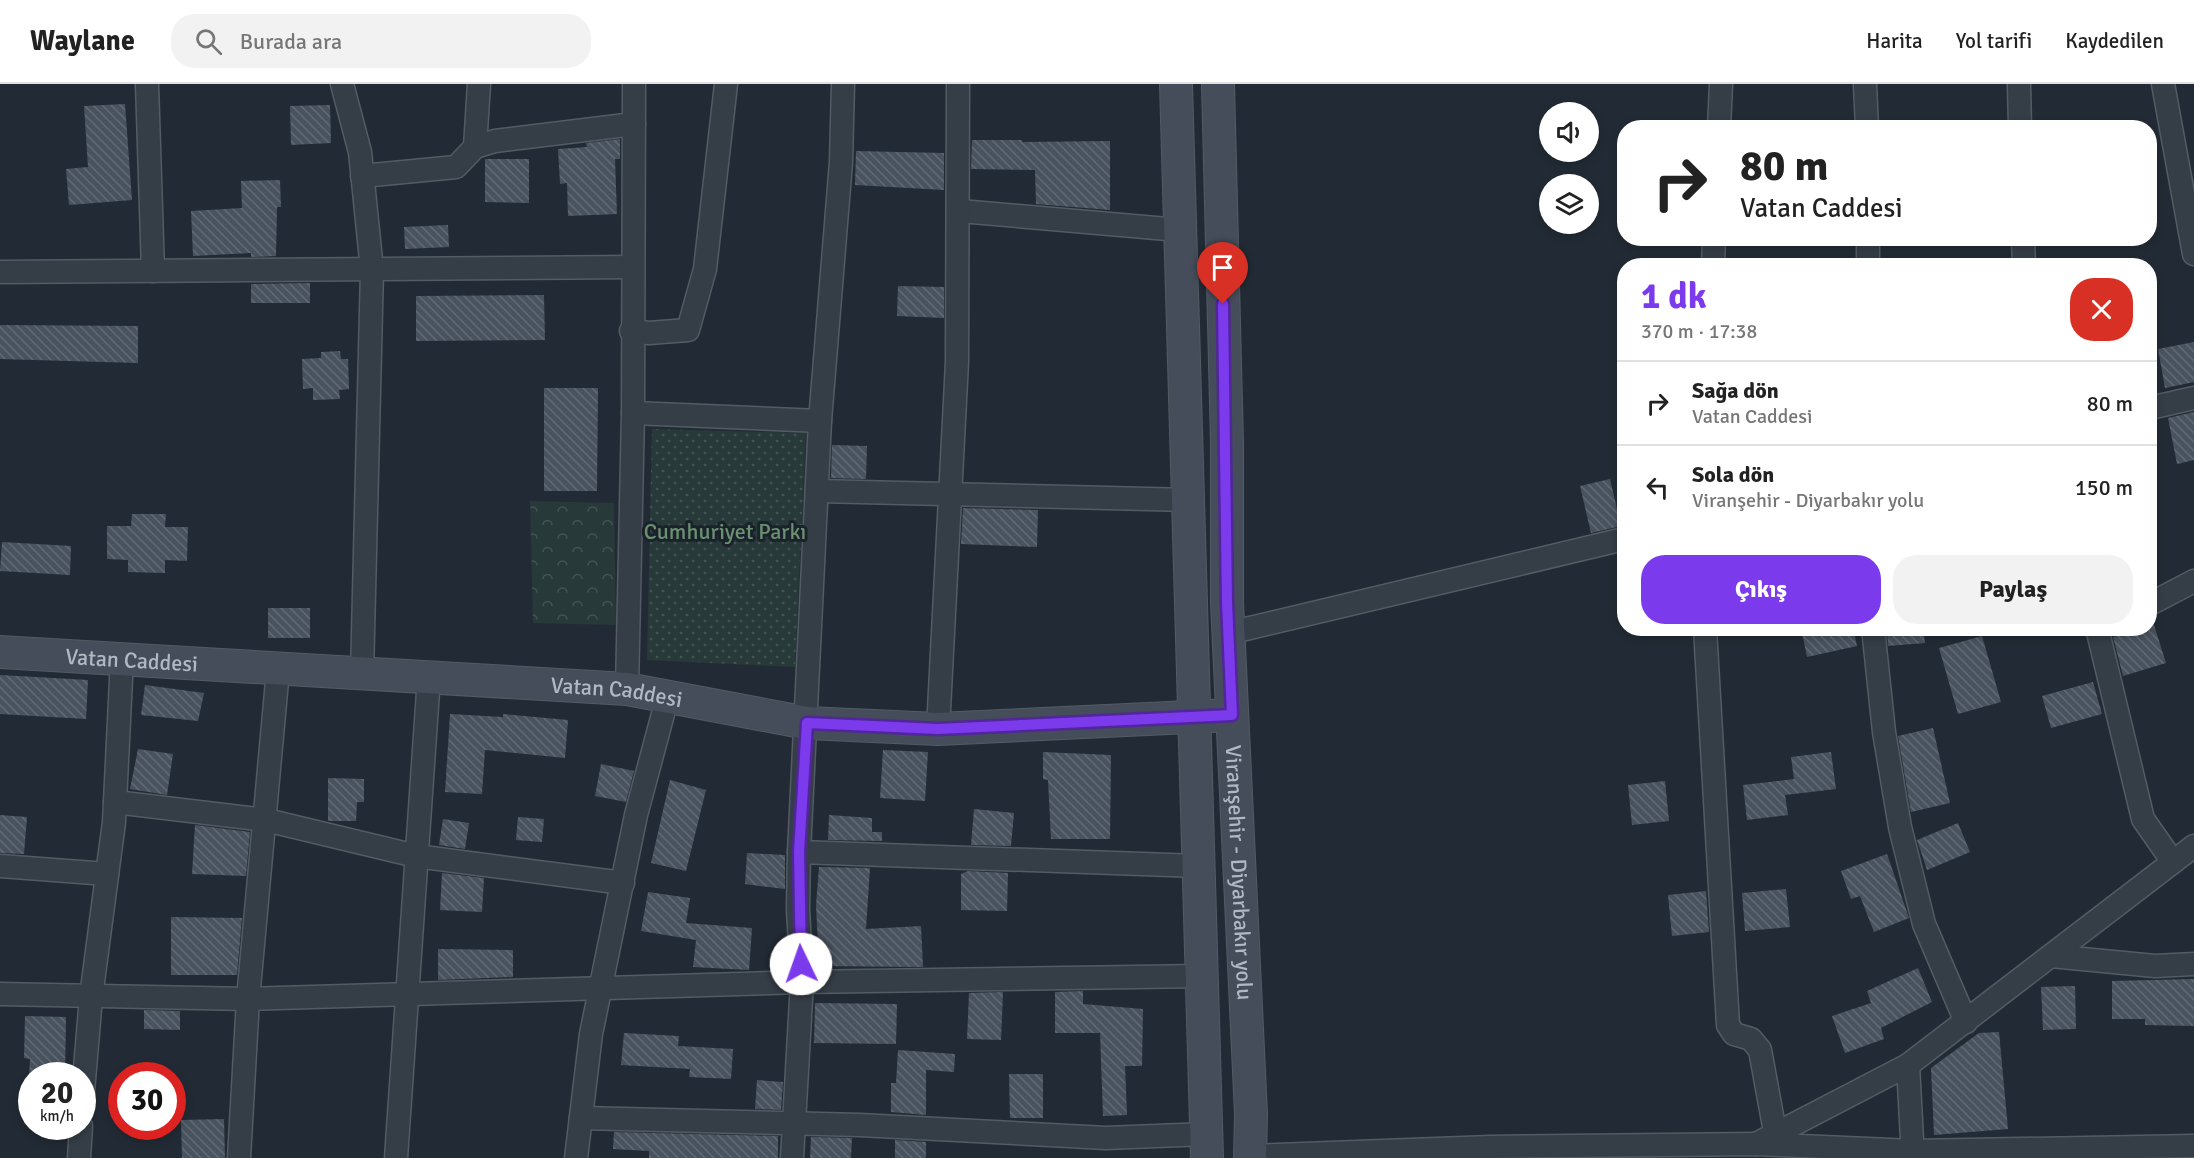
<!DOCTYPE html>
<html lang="tr">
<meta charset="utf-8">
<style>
:root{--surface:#fff;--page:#f2f2f2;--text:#222;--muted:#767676;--line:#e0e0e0;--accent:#7c3aed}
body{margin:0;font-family:Signika,sans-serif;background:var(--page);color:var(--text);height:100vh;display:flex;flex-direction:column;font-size:22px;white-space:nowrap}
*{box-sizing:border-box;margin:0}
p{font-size:20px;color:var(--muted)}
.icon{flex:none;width:33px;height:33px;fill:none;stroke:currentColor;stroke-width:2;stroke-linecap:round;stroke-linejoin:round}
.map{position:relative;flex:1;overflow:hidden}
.sheet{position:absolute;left:1617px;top:174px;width:540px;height:378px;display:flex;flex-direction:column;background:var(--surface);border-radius:24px;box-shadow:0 3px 9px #0003}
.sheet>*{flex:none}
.banner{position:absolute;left:1617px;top:36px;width:540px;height:126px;border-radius:24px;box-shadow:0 3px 9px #0003;background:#fff;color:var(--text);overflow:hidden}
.tools{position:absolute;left:1539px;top:18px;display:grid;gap:12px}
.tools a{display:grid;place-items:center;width:60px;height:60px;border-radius:50%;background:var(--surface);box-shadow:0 3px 9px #0003;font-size:30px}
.speed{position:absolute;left:18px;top:978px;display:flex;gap:12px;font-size:30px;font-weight:700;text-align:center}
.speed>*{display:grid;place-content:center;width:78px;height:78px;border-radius:50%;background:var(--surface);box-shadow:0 3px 9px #0003;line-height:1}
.speed small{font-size:15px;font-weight:400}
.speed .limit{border:9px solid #d22;background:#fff;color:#111}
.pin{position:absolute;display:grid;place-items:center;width:51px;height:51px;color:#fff;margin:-62px -26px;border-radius:50% 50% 50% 0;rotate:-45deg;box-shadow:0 0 6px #0007}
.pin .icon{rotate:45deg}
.me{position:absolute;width:66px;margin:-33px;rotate:357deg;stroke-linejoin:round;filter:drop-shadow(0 0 4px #0008)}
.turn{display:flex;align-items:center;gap:21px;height:126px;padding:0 24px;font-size:27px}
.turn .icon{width:78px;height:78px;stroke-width:2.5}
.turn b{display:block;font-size:42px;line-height:51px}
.round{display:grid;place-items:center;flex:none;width:63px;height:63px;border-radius:24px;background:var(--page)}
.summary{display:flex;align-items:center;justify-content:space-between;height:102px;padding:0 24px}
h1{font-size:36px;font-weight:700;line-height:45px;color:var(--accent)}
.primary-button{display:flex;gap:12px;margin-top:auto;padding:12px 24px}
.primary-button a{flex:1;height:69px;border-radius:24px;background:var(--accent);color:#fff;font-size:24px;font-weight:700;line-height:69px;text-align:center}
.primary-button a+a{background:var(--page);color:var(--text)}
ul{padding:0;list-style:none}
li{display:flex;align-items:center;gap:18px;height:84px;padding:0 24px;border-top:2px solid var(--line)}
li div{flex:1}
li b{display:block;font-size:22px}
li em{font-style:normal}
header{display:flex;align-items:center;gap:36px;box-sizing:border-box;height:84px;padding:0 30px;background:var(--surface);border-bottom:2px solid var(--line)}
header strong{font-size:28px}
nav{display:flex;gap:33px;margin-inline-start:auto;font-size:21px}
.search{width:420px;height:54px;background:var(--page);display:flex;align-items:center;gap:15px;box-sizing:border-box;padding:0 21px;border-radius:24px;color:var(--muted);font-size:22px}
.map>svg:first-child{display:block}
.forest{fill:url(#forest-crowns)}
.park{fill:url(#park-dots)}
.building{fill:url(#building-back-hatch)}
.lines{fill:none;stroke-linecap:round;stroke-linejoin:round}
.street-casing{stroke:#535b64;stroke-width:25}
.secondary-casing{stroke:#535b64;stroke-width:34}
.street{stroke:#353d46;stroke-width:22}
.secondary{stroke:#444d59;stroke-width:32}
.route-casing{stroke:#51269a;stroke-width:15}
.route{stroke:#7c3aed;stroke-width:10}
.labels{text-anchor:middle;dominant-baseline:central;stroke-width:6;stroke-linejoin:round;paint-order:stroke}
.park-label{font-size:22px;fill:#6a9170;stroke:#1b222b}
.street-label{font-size:22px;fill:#b0b8c3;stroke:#1b222b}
</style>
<header>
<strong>Waylane</strong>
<div class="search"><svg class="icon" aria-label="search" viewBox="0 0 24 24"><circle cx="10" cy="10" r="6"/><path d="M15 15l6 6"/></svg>Burada ara</div>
<nav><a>Harita</a><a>Yol tarifi</a><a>Kaydedilen</a></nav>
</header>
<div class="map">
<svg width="2194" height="1074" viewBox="0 0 2194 1074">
<defs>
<pattern id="forest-crowns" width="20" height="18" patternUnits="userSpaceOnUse" patternTransform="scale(1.5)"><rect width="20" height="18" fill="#273938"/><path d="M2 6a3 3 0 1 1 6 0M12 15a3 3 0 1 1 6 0" fill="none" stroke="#445453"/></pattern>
<pattern id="park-dots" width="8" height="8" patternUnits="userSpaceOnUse" patternTransform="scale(1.5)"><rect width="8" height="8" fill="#273938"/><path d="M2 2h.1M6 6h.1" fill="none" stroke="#445453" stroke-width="1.8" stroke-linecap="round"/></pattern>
<pattern id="building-back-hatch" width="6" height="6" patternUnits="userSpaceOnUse" patternTransform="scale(1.5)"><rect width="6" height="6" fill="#49535f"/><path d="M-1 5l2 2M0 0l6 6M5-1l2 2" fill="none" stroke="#616a74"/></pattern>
</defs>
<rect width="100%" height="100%" fill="#222b35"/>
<!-- forest -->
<polygon class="forest" points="530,417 614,419 616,541 533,539"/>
<!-- park -->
<polygon class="park" points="652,345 806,349 795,583 647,576"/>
<!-- building -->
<g class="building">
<polygon points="125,20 132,116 69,121 66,85 88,83 84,22"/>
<polygon points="330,21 331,59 291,61 290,22"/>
<polygon points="620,55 620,75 615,75 617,130 568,132 567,99 560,100 558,65 587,63 586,59"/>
<polygon points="972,56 1022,56 1022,58 1110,57 1110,126 1036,120 1035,86 971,85"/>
<polygon points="856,67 944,69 944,106 855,101"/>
<polygon points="485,75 529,75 529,119 485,118"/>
<polygon points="280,96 281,123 277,123 276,172 251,173 251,169 193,172 191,127 242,124 241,97"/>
<polygon points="448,141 449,163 405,165 404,143"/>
<polygon points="310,199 310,219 251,219 251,200"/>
<polygon points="898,202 944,203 944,234 897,232"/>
<polygon points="544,211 545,256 416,257 416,212"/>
<polygon points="0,241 138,242 138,279 0,275"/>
<polygon points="2194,258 2194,298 2165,304 2158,265"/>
<polygon points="340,267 341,275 348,275 349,305 339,306 340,315 313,316 313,304 303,305 302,275 321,274 321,268"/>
<polygon points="544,304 598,304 597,407 544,407"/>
<polygon points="2194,328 2194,376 2177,380 2168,334"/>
<polygon points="832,361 867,362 866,395 831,394"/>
<polygon points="1610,395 1621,442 1591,449 1580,402"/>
<polygon points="963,424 1038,426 1037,463 961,460"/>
<polygon points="132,430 166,430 165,443 188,443 187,477 165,476 165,489 128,488 128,476 107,475 107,442 131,442"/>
<polygon points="2,458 71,462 70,491 0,487"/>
<rect x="268" y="524" width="42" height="30"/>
<polygon points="2154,541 2166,579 2123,592 2113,553 2150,544"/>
<polygon points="1801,544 1853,544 1857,562 1807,573"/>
<polygon points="1887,544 1923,544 1925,559 1888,562"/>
<polygon points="1982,552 2001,618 1958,630 1939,564"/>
<polygon points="0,591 88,596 86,635 0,630"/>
<polygon points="2093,598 2102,630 2051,644 2042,612"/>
<polygon points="145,601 204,609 198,637 141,631"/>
<polygon points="450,630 503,633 503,630 568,636 565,674 485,666 482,710 445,708"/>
<polygon points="1933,644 1950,719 1911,728 1898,652"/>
<polygon points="138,665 173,670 167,711 130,705"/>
<polygon points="883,666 928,668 925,717 880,714"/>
<polygon points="1043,668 1111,671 1110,755 1051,755 1048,696 1043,695"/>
<polygon points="1831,668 1836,705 1785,711 1788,731 1747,736 1743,701 1794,695 1791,673"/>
<polygon points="601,680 634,687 626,718 595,712"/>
<polygon points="328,694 364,695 364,718 357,718 356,737 328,737"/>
<polygon points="670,696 706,706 686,787 651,779"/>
<polygon points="1665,697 1669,737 1632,741 1628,701"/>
<polygon points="974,725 1014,729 1011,762 971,761"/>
<polygon points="0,731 27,733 24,770 0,769"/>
<polygon points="829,731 872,734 872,748 882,748 882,757 828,756"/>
<polygon points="518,733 544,735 542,758 516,756"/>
<polygon points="443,735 469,739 465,765 439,761"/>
<polygon points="1958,739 1970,768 1927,786 1917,756"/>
<polygon points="195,741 250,748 246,792 192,790"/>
<polygon points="747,769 785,771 785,805 745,800"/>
<polygon points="1887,770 1909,834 1874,848 1860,812 1851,815 1841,787"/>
<polygon points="819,783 870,784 866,845 921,842 923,883 819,882 816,821"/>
<polygon points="968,787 1008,789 1007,827 961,826 961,790"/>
<polygon points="442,789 484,794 482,828 440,826"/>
<polygon points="1786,805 1790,843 1745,847 1742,809"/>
<polygon points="1706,807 1709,848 1672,852 1668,811"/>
<polygon points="648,808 690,814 686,839 752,844 749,886 693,883 696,856 641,847"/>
<polygon points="171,833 242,834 237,891 171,891"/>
<polygon points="438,865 513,866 513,893 438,896"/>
<polygon points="1918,884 1932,918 1881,944 1884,955 1845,969 1832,932 1871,919 1867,907"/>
<polygon points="2194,895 2194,942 2145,941 2145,935 2112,935 2112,897"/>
<polygon points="2075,902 2076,945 2043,946 2041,903"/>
<polygon points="1083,907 1083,920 1143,925 1142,982 1125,982 1127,1031 1103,1032 1100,949 1055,949 1055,908"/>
<polygon points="1003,908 1001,956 967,955 969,909"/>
<polygon points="815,919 897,920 896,960 814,959"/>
<polygon points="144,926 180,927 180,946 144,945"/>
<polygon points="25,932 66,933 65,992 29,992 30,975 24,974"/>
<polygon points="1999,948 2008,1045 1934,1051 1931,984 1979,949"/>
<polygon points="624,949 679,952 678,962 733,965 731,995 689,993 690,985 621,981"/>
<polygon points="898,966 955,970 954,988 926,986 926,1031 891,1028 891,999 896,999"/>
<polygon points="1009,990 1043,990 1043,1034 1010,1034"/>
<polygon points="757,996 783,998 781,1026 755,1025"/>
<polygon points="224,1035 225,1074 182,1074 181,1036"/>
<polygon points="614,1048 778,1052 778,1074 649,1074 649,1067 613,1065"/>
<polygon points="811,1053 852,1054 851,1074 810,1074"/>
<polygon points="895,1056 926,1058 926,1074 895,1074"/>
</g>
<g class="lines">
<!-- street casing -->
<g class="street-casing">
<g id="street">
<polyline points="147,0 153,187"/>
<polyline points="342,0 360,68 372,186 362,590"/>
<polyline points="1865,0 1867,44"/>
<polyline points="2019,0 2020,44"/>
<polyline points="2163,0 2194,170"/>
<polyline points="1719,44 1721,0"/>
<polyline points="475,63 479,0"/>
<polyline points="362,92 456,83 475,63 495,57 634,40"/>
<polyline points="960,127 1179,146"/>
<polyline points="2023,154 2024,182"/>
<polyline points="1713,182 1714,154"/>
<polyline points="1868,182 1868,154"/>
<polyline points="0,188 633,183"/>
<polyline points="631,247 649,249 688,246 705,185 726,0"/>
<polyline points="2150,324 2194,314"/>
<polyline points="633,329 820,337"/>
<polyline points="817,407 1189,416"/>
<polyline points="2150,520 2194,497"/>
<polyline points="1705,544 1728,941 1734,950 1751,955 1760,966 1775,1048"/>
<polyline points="1873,544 1884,648 1900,743 1924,840 1966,938"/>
<polyline points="2097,544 2143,735 2173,778"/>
<polyline points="1229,549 1624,455"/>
<polyline points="627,605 633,329 634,0"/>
<polyline points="938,645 957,278 958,0"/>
<polyline points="115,718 266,736 416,772 623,799"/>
<polyline points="799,768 1198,782"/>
<polyline points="0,782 107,790"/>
<polyline points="2051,872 2155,882 2194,880"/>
<polyline points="0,910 248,915 802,898 1202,892"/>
<polyline points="1908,981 1913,1074"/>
<polyline points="82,1020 91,913 114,738 122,575"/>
<polyline points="581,1034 860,1041 1106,1054 1207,1050"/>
<polyline points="1756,1060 1908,981 2194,762"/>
<polyline points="1250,1072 1490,1063 1756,1060 1913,1067 2194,1062"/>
<polyline points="79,1074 81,1042"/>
<polyline points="239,1074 248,915 278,586"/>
<polyline points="396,1074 429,593"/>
<polyline points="576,1074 591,950 636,731 667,615"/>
<polyline points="792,1074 802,898 798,825 799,768 820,337 841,78 843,0"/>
</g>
</g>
<!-- secondary casing -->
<g class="secondary-casing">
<g id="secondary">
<polyline points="1176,0 1207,1074"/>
<path id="s1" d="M1218 0 1227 359V519L1251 1030 1250 1074"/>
<path id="s2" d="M0 568 627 605 807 639 938 645 1232 631"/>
</g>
</g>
<!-- street -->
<use href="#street" class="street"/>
<!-- secondary -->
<use href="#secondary" class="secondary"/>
</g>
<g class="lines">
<!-- route casing -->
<g class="route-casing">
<polyline id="route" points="801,880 799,768 807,639 938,645 1232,631 1227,519 1223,220"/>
</g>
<!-- route -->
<use href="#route" class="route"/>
</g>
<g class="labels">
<!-- park labels -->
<g class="park-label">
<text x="725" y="447">Cumhuriyet Parkı</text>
</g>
<!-- street labels -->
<g class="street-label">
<text stroke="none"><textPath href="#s2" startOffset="132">Vatan Caddesi</textPath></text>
<text stroke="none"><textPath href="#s2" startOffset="618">Vatan Caddesi</textPath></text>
<text stroke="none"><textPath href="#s1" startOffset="789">Viranşehir - Diyarbakır yolu</textPath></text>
</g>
</g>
</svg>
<div class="tools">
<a><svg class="icon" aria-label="sound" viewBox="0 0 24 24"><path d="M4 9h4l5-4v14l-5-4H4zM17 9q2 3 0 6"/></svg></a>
<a><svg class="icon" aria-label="layers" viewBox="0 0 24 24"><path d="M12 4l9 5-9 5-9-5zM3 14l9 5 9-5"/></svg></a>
</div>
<div class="speed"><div>20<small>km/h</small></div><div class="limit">30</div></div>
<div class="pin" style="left:1223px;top:220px;background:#d93025"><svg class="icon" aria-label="arrive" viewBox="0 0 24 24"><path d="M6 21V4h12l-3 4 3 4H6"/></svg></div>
<svg class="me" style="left:801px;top:880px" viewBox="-20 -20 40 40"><circle r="19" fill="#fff"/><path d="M0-13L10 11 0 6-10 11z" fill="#7c3aed"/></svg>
<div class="banner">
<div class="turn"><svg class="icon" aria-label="right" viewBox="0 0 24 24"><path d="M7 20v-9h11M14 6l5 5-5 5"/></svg><div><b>80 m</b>Vatan Caddesi</div></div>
</div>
<section class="sheet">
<div class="summary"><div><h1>1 dk</h1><p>370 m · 17:38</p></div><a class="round" style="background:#d93025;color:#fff"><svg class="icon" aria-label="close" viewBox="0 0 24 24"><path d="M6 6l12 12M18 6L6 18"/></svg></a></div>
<ul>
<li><svg class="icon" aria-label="right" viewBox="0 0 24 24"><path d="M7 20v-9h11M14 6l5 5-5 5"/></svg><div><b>Sağa dön</b><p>Vatan Caddesi</p></div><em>80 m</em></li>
<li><svg class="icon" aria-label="left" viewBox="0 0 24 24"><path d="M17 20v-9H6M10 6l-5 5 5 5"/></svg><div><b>Sola dön</b><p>Viranşehir - Diyarbakır yolu</p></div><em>150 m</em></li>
</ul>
<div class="primary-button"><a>Çıkış</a><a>Paylaş</a></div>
</section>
</div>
